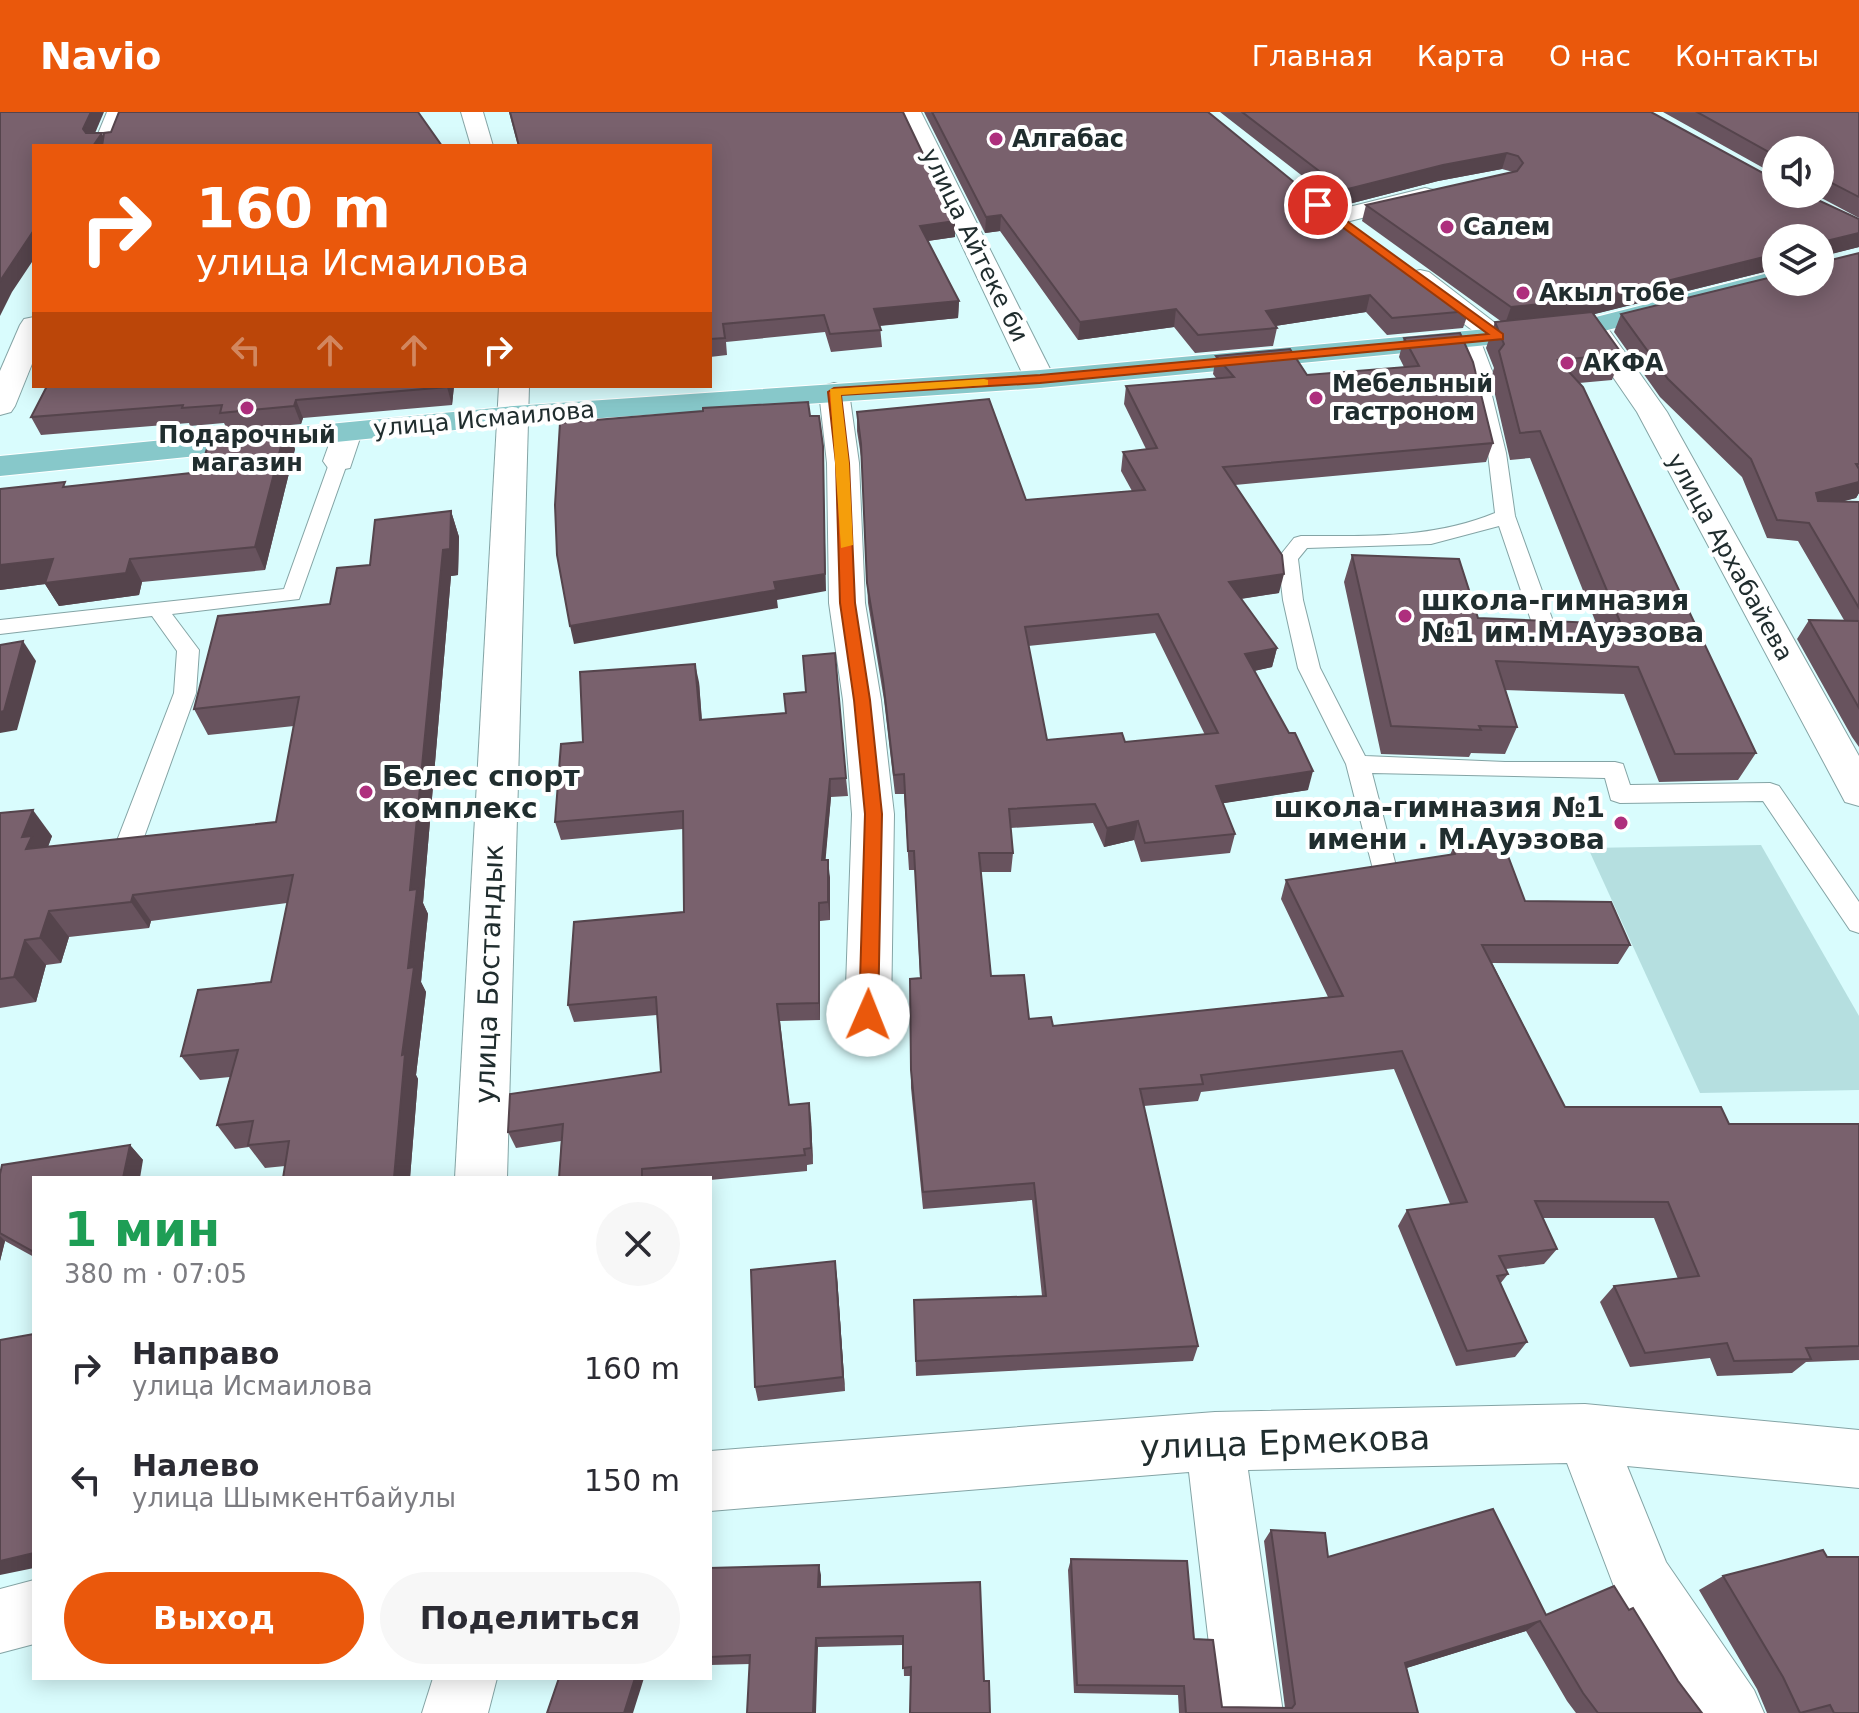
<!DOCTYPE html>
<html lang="ru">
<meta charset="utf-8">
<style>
:root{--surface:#fff;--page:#f7f7f7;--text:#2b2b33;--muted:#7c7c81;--accent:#ea580c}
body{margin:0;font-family:"DejaVu Sans",sans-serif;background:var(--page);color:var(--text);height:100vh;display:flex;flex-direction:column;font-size:30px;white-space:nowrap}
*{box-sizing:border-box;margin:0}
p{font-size:26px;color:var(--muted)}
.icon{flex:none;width:44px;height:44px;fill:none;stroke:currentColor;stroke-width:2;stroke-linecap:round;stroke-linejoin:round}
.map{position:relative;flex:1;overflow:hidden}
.side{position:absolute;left:32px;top:1064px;width:680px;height:504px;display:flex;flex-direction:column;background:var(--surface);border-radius:0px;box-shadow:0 4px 20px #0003}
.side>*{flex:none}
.top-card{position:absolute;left:32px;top:32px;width:680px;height:244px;border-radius:0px;box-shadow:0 4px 20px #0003;background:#ea580c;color:#fff;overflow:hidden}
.fabs{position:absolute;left:1762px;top:24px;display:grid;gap:16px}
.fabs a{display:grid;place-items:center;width:72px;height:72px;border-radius:50%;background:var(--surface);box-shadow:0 4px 20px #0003;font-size:40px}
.pin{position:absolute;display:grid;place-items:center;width:68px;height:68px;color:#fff;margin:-34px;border:4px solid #fff;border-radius:50%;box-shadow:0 2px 8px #0007}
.me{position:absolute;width:88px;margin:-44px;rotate:1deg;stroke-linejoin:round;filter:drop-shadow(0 0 6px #0008)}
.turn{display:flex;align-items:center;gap:28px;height:168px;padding:0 32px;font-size:36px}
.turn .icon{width:104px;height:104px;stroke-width:2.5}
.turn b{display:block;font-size:56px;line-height:68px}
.lanes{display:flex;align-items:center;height:76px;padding:0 32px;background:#0003;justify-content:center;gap:40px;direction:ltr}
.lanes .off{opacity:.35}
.round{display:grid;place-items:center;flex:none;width:84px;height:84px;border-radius:42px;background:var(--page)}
.headline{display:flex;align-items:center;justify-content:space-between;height:136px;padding:0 32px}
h1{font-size:48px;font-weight:800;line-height:60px;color:#1e9e55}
.action{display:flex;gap:16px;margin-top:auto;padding:16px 32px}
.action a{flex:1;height:92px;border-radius:48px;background:var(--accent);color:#fff;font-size:32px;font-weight:800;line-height:92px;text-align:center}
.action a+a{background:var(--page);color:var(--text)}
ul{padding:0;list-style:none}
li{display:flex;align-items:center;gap:24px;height:112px;padding:0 32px}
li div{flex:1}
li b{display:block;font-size:30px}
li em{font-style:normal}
header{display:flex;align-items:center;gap:48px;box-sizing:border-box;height:112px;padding:0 40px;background:var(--accent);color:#fff}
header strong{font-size:38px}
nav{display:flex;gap:44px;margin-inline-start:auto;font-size:28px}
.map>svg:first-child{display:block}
.green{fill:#b5dfe0}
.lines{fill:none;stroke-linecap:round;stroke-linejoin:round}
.lane-casing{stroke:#84a4a5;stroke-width:2}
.street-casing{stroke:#84a4a5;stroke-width:2}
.primary-casing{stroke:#fff;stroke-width:2}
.lane{fill:#fff;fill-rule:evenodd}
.street{fill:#fff;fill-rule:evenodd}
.primary{fill:#87c8ca;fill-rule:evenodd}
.wall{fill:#68535e;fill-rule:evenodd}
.shaded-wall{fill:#55444c}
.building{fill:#79616d;stroke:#55444c;stroke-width:2;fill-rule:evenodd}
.route{fill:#ea580c;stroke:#983908;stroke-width:2}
.slow{fill:#f59e0b}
.poi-dot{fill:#ae2f7d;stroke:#fff;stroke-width:3}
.labels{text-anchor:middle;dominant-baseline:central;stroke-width:8;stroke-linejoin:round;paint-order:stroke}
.far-poi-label{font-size:24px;font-weight:bold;fill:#202d2e;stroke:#fff;text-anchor:start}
.far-street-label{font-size:24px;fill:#202d2e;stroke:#fff}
.poi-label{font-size:28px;font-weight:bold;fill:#202d2e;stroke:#fff;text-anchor:start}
.street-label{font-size:28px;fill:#202d2e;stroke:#fff}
.near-street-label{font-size:34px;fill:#202d2e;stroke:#fff}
</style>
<header>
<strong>Navio</strong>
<nav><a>Главная</a><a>Карта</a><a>О нас</a><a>Контакты</a></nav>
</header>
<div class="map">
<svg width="1859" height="1601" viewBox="0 0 1859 1601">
<rect width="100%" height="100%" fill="#d9fcfd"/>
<!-- green -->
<polygon class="green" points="1761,733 1859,904 1859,978 1700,981 1588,736"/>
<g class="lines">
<!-- lane casing -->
<g class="lane-casing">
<g id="lane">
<path d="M1477 254 1486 259 1506 341 1515 404 1558 523 1547 530 1536 523 1499 414 1431 432 1307 436 1298 447 1303 488 1320 556 1365 644 1505 650H1615L1623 652 1630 673 1770 671 1779 674 1859 790V821L1850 818 1763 689 1620 691 1611 688 1605 666 1372 661 1396 754 1392 761 1383 763 1374 761 1346 652 1298 556 1283 488 1278 446 1294 426 1301 424C1367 424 1432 427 1495 401L1488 341 1468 259Z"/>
<polygon points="339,343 348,349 299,487 172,502 199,538 196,581 139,739 135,746 126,748 117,746 113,739 174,581 177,539 152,504 0,522 0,508 284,477 330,349"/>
</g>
</g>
<!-- street casing -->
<g class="street-casing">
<g id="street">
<polygon points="107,0 129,0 115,34 93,34"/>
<polygon points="461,0 483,0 493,34 471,34"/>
<polygon points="899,0 921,0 1055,267 1050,273 1040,276 1030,273 1025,267"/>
<polygon points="1425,76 1434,78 1437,83 1434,88 1338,112 1329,110 1326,105 1329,100"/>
<polygon points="1420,158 1429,160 1512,224 1508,230 1498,232 1478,222 1492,259 1487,265 1477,268 1467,265 1453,227 1457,221 1476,221 1411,172 1407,166 1411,160"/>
<polygon points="34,205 34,247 15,294 11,300 0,303 0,259 20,213 24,207"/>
<polygon points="1592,206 1602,208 1667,300 1859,644 1859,694 1845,690 1637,300 1578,214 1582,208"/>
<polygon points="834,271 845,274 849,280 859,351 865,491 881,588 894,702 891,903 885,916 868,922 851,916 845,903 852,702 843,588 829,491 827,351 819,280 823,274"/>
<polygon points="499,274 529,274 507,1066 455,1066"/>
<polygon points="347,311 358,313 362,320 350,356 339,358 328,356 323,349 336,313"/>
<polygon points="1585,1292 1859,1318 1859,1376 1627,1354 1666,1450 1754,1578 1764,1601 1692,1601 1621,1493 1567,1351 1248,1358 1283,1601 1217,1601 1189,1360 710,1399 710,1339 1215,1300"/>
<polygon points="34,1468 34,1532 0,1541 0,1477"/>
<polygon points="433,1566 497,1566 488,1601 422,1601"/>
</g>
</g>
<!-- primary casing -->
<g class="primary-casing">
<polygon id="primary" points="1776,159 1776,170 1787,170 1785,173 1592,222 1498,232 1040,276 514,312 0,364 0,344 514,294 1040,258 1498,216 1592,206"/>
</g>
<!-- lane -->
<use href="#lane" class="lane"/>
<!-- street -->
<use href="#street" class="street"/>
<!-- primary -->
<use href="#primary" class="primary"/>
</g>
<!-- wall -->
<g class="wall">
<polygon points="509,0 903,0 955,125 928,129 959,189 958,206 880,214 882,235 831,240 825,220 726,230 727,243 710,245 710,34 518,34"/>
<polygon points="924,0 1208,0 1311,84 1469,199 1463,216 1387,223 1366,200 1275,214 1277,216 1273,234 1195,241 1174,215 1078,228 1000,119 985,121"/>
<polygon points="1220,0 1651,0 1859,135 1826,143 1827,149 1859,141 1859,381 1856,386 1843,389 1859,390 1859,635 1852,625 1797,527 1809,508 1844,508 1798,429 1767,426 1742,365 1660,285 1614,220 1621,202 1820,170 1776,126 1776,157 1594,202 1622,242 1612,268 1579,271 1756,641 1738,668 1659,670 1624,582 1505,578 1517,615 1505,642 1471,641 1469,645 1381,642 1344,470 1352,443 1478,506 1596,511 1530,346 1510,348 1491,265 1494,256 1486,236 1495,210 1502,210 1362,109 1366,93 1513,60 1502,57 1438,69 1341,94"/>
<polygon points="1663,0 1859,0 1859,106 1814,82 1820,82 1820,38 1776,38 1776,63"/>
<path d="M1404 226 1493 331 1486 350 1235 373 1279 481 1241 487 1277 536 1272 555 1254 559 1308 678 1223 691 1235 722 1230 741 1141 750 1134 728 1104 735 1093 711 1010 716 1013 741 1011 760H981L991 864 1029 907 1053 914 1328 885 1281 787 1286 768 1450 743 1453 736 1525 789 1630 833 1618 852 1492 851 1565 995 1729 1012H1859V1248L1806 1250 1792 1261 1717 1264 1710 1246 1630 1255 1600 1190 1614 1174 1678 1167 1654 1106H1542L1557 1137 1544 1152 1506 1157 1508 1162 1500 1172 1527 1230 1515 1245 1456 1254 1398 1114 1407 1098 1450 1092 1394 957 1201 980 1198 989 1144 994 1198 1234 1193 1249 916 1264 914 1188 1042 1184 1032 1088 923 1097 911 976 910 867 920 866 915 758H909L904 682H895L884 588 868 491 862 351 857 319V300L1026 388 1132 379 1121 359 1123 340 1146 337 1124 292 1126 274 1216 266 1213 262 1216 244 1307 263 1404 255 1399 245ZM1155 521 1205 623 1125 630 1047 628 1028 534Z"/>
<polygon points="47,274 454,274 452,293 303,306 301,312 228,319 224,311 190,314 189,311 41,323 31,305"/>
<polygon points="286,315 295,337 265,458 142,470 139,483 59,494 45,472 0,478 0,377 67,375 200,360"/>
<polygon points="451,399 459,425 458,463 451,464 423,791 428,802 421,870 426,880 416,963 418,967 410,1066 283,1066 285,1054 265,1056 249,1035 235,1037 217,1013 230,965 200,968 181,944 271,870 287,791 151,809 149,816 69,825 61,851 46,853 36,890 0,896 0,701 52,724 48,735 276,710 294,614 208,623 194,597 330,492 370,453"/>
<polygon points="699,570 702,608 846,666 848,684 831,685 825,748 830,766 830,808 820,809 820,908 780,909 789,992 811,1007 813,1052 807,1053 807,1059 710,1068 710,1066 559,1066 561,1029 516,1036 508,1020 661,960 657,903 574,910 568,893 684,800 683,717 561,728 555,710 583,630"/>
<polygon points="130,1033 143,1048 34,1066 34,1145 5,1129 0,1149 0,1062"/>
<polygon points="837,1165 845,1279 758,1289 755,1275"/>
<polygon points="1271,1418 1328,1445 1546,1503 1629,1498 1678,1569 1702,1601 1576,1601 1567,1589 1526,1519 1406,1556 1418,1601 1179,1601 1178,1583 1074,1581 1068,1458 1071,1447 1194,1527 1222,1595 1285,1596 1264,1429"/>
<polygon points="1827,1445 1859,1601 1767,1601 1757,1577 1699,1478 1723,1464"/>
<polygon points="710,1456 821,1463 821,1475 980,1470 911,1564 904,1564 903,1533 818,1535 750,1552 710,1553"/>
</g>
<!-- shaded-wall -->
<g class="shaded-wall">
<polygon points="91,0 104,0 90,33 83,17"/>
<polygon points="102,21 107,34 93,34"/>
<polygon points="1507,41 1502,57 1438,69 1341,94 1344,78 1443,53"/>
<polygon points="1001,103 1000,119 985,121 986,105"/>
<polygon points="955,109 955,125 920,130 920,114"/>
<polygon points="34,118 34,147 12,180 0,204 0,169"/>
<polygon points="1859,121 1859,135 1820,145 1826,129"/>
<polygon points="1776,142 1776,157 1591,203 1505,212 1511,195"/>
<polygon points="1370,183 1366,200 1262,216 1266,199"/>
<polygon points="959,189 958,206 875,214 874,197"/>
<polygon points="1176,197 1174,215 1078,228 1080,210"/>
<polygon points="447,274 454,274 452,293 447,275"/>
<polygon points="296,288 303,306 301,312 294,294"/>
<polygon points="286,315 295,337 265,458 255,435"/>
<polygon points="823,334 826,479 777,488 778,496 574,532 570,514 774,470"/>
<polygon points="1859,370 1859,381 1856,386 1806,399 1816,381"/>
<polygon points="451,399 459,425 458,463 451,464 423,791 428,802 421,870 426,880 416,963 418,967 410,1066 394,1066 402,943 410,778 443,438"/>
<polygon points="53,447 130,447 142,470 139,483 59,494 45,472 0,478 0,453"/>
<polygon points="1284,462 1279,481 1225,489 1229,470"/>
<polygon points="23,529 36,549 17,618 0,621 0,600"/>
<polygon points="1277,536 1272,555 1240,562 1245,542"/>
<polygon points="695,552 699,570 703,626 700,608"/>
<polygon points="1313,659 1308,678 1212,693 1216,674"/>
<polygon points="830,667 831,685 824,766 822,748"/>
<polygon points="33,698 52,724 45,742 26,737 22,725"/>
<polygon points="1138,709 1134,728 1104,735 1107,716"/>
<polygon points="828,748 830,766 830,808 828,790"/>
<polygon points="133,783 151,809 149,816 131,790"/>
<polygon points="819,791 820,809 820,908 819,891"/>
<polygon points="49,799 69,825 61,851 40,826"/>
<polygon points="25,828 46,853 36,890 14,865"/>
<polygon points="809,991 811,1007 813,1052 811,1036"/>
<polygon points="130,1033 143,1048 140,1066 123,1066"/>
<polygon points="0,1124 5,1129 0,1149"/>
<polygon points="835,1149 837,1165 845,1279 843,1265"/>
<polygon points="34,1441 34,1456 0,1463 0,1449"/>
<polygon points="819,1453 821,1463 820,1484 818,1475"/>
<polygon points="1540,1509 1526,1519 1394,1560 1405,1551"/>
<polygon points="816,1526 818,1535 816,1601 813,1601"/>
<polygon points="635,1566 644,1566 633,1601 624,1601"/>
</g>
<!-- building -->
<g class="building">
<polygon points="0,0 91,0 83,17 86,21 102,21 93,34 34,34 34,118 0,169"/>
<polygon points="119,0 418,0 442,34 102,34 104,21 111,20"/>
<polygon points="510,0 903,0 955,109 920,114 959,189 874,197 881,218 830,222 824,203 723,212 725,226 710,227 710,34 519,34"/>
<polygon points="932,0 1208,0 1311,84 1469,199 1392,206 1370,183 1266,199 1277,216 1198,223 1176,197 1080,210 1001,103 986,105"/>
<polygon points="1242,0 1651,0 1776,68 1776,82 1805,82 1859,107 1859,121 1826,129 1827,149 1859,141 1859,352 1856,352 1859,357 1859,370 1816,381 1818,389 1859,390 1859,496 1809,411 1777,408 1751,347 1668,267 1621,202 1776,164 1776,170 1820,170 1820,126 1776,126 1776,142 1598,186 1511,195 1366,93 1517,59 1523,51 1518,44 1507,41 1443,53 1344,78"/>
<polygon points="1697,0 1859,0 1859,85 1820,65 1820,38 1776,38 1776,44"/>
<polygon points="1592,200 1622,242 1558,248 1583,275 1756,641 1675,642 1638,555 1496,549 1517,615 1479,614 1481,618 1391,614 1352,443 1459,447 1478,506 1621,512 1540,319 1520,321 1499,239 1504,232 1495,210"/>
<path d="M1460 221 1473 250 1493 331 1223 355 1282 443 1284 462 1229 470 1277 536 1245 542 1289 621H1295L1313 659 1216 674 1235 722 1145 731 1138 709 1107 716 1095 692 1009 697 1013 741H979L991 864 1024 863 1029 907 1051 905 1053 914 1343 884 1286 768 1455 742 1453 736H1505L1525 789 1611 790 1630 833H1482L1565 995H1721L1729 1012H1859V1234L1806 1236 1811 1247 1734 1249 1727 1231 1645 1241 1614 1174 1699 1164 1668 1090 1535 1089 1557 1137 1499 1144 1508 1162 1497 1164 1527 1230 1467 1239 1407 1098 1467 1090 1402 939 1201 963 1203 972 1140 977 1198 1234 916 1249 914 1188 1046 1184 1034 1071 923 1080 911 958 910 867 921 866 914 739H908L904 662 894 663 883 568 867 471 861 332 857 300 989 287 1026 388 1145 378 1123 340 1157 336 1126 274 1234 265 1216 244 1290 237 1307 263 1419 254 1404 226ZM1158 502 1218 621 1125 630 1122 621 1047 628 1025 515Z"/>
<polygon points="47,274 447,274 447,275 296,288 294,294 220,301 222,293 182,296 183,293 31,305"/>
<polygon points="808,290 810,304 819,304 823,334 825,462 774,470 776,478 570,514 557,443 555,393 560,311 703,299 703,296"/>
<polygon points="286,315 255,435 130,447 126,461 45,471 53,447 0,453 0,377 65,370 63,375 200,360 211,323"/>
<polygon points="451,399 450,437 443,438 410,778 417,777 408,856 414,855 402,943 405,942 394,1066 283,1066 289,1029 248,1033 253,1009 217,1013 238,938 181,944 198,878 271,870 293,763 133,783 131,790 49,799 40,826 25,828 14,865 0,867 0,701 33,698 22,725 32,724 26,737 276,710 299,585 194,597 218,504 330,492 337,456 370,453 375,408"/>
<polygon points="1809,508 1859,509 1859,596"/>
<polygon points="23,529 4,599 0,600 0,533"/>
<polygon points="835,541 846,666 830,667 822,748 828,748 828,790 819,791 819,891 777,892 789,993 809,991 811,1036 804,1037 805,1043 642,1057 642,1066 559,1066 563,1012 508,1020 510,982 661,960 656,885 568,893 574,810 684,800 683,699 555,710 561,632 583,630 580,560 695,552 700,608 786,601 784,582 806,580 803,544"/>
<polygon points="130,1033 123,1066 34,1066 34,1140 0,1121 0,1062 2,1053"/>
<polygon points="835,1149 843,1265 755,1275 751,1158"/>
<polygon points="34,1222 34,1441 0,1449 0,1228"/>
<polygon points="1493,1397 1546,1503 1614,1474 1629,1498 1633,1496 1678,1569 1702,1601 1598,1601 1583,1581 1540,1509 1405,1551 1418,1601 1186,1601 1184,1574 1077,1573 1071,1447 1187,1449 1194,1527 1213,1528 1222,1595 1292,1596 1295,1592 1271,1418 1325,1421 1328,1445"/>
<polygon points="1823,1438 1827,1445 1859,1445 1859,1601 1834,1601 1830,1593 1800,1601 1783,1565 1723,1464"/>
<polygon points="819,1453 818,1475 980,1470 984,1569 989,1569 990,1601 910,1601 911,1555 903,1556 903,1524 816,1526 813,1601 747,1601 750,1543 710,1545 710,1456"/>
<polygon points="559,1566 635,1566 624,1601 547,1601"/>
</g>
<!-- route -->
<polygon class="route" points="1315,91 1322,91 1503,222 1503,227 1040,271 841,283 849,351 855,491 870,588 882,702 878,903 875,909 861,909 859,903 865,702 854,588 840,491 836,351 828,280 834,276 1040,263 1488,222 1315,95"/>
<!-- slow -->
<polygon class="slow" points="984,267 988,268 988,273 841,283 849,351 853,433 841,436 830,277"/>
<!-- markers -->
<g class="poi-dot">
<circle cx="996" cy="27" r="8"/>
<circle cx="1447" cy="115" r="8"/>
<circle cx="1523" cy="181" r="8"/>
<circle cx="1567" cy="251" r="8"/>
<circle cx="1316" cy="286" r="8"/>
<circle cx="247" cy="296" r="8"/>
<circle cx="1405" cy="504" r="8"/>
<circle cx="366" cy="680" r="8"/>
<circle cx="1621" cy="711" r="8"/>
</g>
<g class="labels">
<!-- far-poi labels -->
<g class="far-poi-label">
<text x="1012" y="27">Алгабас</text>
<text x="1463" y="115">Салем</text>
<text x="1539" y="181">Акыл тобе</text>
<text x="1583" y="251">АКФА</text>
<text x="1332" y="272">Мебельный<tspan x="1332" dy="28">гастроном</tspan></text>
<text x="247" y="323" text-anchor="middle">Подарочный<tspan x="247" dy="28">магазин</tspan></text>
</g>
<!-- far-street labels -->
<g class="far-street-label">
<text transform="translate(975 133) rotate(64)">улица Айтеке би</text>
<text transform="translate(484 307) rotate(-5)">улица Исмаилова</text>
<text transform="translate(1730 445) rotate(61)">улица Архабайева</text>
</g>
<!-- poi labels -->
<g class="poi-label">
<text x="1421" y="488">школа-гимназия<tspan x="1421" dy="32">№1 им.М.Ауэзова</tspan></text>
<text x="382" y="664">Белес спорт<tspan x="382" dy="32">комплекс</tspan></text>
<text x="1605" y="695" text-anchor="end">школа-гимназия №1<tspan x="1605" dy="32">имени . М.Ауэзова</tspan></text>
</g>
<!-- street labels -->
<g class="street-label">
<text transform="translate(489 862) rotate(-88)">улица Бостандык</text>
</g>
<!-- near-street labels -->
<g class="near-street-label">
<text transform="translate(1285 1330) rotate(-2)">улица Ермекова</text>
</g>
</g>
</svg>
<div class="fabs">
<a><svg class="icon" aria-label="sound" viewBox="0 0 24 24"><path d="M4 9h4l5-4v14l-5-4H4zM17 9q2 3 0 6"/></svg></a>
<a><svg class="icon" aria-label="layers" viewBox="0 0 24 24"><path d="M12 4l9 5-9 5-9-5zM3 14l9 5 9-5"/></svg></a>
</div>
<div class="pin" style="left:1318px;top:93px;background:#d93025"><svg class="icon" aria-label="arrive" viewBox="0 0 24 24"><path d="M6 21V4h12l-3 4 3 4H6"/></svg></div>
<svg class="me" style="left:868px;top:903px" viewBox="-20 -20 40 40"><circle r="19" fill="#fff"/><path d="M0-13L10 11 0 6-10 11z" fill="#ea580c"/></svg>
<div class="top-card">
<div class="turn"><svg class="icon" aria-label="right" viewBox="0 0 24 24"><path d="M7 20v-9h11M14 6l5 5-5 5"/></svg><div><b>160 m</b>улица Исмаилова</div></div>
<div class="lanes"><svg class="icon off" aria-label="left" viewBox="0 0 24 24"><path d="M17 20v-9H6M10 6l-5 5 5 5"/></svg><svg class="icon off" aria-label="ahead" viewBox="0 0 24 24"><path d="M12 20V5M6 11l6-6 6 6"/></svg><svg class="icon off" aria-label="ahead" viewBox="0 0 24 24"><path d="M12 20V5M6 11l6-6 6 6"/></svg><svg class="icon" aria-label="right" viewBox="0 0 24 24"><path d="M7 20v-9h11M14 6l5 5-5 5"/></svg></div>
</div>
<section class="side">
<div class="headline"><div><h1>1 мин</h1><p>380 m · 07:05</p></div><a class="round"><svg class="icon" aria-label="close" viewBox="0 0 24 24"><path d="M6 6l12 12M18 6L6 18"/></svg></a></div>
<ul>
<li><svg class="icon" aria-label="right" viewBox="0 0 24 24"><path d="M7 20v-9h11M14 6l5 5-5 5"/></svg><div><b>Направо</b><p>улица Исмаилова</p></div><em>160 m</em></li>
<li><svg class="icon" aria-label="left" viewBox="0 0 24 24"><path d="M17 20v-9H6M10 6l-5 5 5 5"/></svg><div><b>Налево</b><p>улица Шымкентбайулы</p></div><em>150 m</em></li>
</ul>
<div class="action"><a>Выход</a><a>Поделиться</a></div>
</section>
</div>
